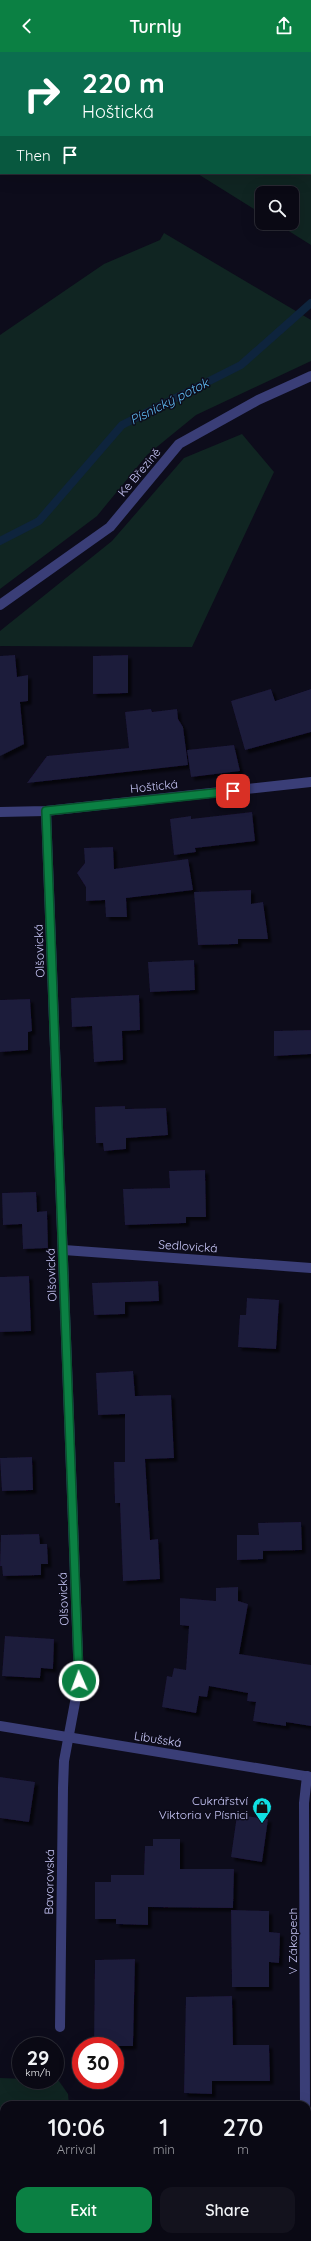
<!DOCTYPE html>
<meta charset="utf-8">
<style>
:root{--surface:#0a0914;--page:#13121d;--text:#f1f3f6;--muted:#999aa0;--line:#2a2a34;--accent:#0b8043}
body{margin:0;font-family:Quicksand,sans-serif;background:var(--page);color:var(--text);height:100vh;display:flex;flex-direction:column;font-size:15px;white-space:nowrap}
*{box-sizing:border-box;margin:0}
p{font-size:13px;color:var(--muted)}
.icon{flex:none;width:22px;height:22px;fill:none;stroke:currentColor;stroke-width:2;stroke-linecap:round;stroke-linejoin:round}
.map{position:relative;flex:1;overflow:hidden}
.panel{position:absolute;left:0px;top:2049px;width:311px;height:140px;display:flex;flex-direction:column;background:var(--surface);border-radius:12px 12px 0 0;box-shadow:0 4px 16px #0002,0 0 0 1px var(--line)}
.panel>*{flex:none}
.hud{position:absolute;left:0px;top:0px;width:311px;height:122px;box-shadow:0 4px 16px #0002,0 0 0 1px var(--line);background:#0b6e4f;color:#fff;overflow:hidden}
.tools{position:absolute;left:255px;top:134px;display:grid;gap:8px}
.tools a{display:grid;place-items:center;width:44px;height:44px;border-radius:8px;background:var(--surface);box-shadow:0 4px 16px #0002,0 0 0 1px var(--line);font-size:20px}
.speed{position:absolute;left:12px;top:1985px;display:flex;gap:8px;font-size:20px;font-weight:700;text-align:center}
.speed>*{display:grid;place-content:center;width:52px;height:52px;border-radius:50%;background:var(--surface);box-shadow:0 4px 16px #0002,0 0 0 1px var(--line);line-height:1}
.speed small{font-size:10px;font-weight:400}
.speed .limit{border:6px solid #d22;background:#fff;color:#111}
.pin{position:absolute;display:grid;place-items:center;width:34px;height:34px;color:#fff;margin:-17px;border-radius:8px;box-shadow:0 2px 6px #0006}
.me{position:absolute;width:44px;margin:-22px;rotate:358deg;stroke-linejoin:round;filter:drop-shadow(0 0 3px #0008)}
.turn{display:flex;align-items:center;gap:14px;height:84px;padding:0 16px;font-size:18px}
.turn .icon{width:52px;height:52px;stroke-width:2.5}
.turn b{display:block;font-size:28px;line-height:34px}
.then{display:flex;align-items:center;height:38px;padding:0 16px;background:#0003;gap:8px;font-size:15px}
.eta{display:flex;justify-content:space-evenly;align-items:center;height:68px;text-align:center}
.eta b{font-size:24px;font-weight:600;line-height:28px}
.primary-button{display:flex;gap:8px;margin-top:auto;padding:8px 16px}
.primary-button a{flex:1;height:46px;border-radius:12px;background:var(--accent);color:#fff;font-size:16px;font-weight:600;line-height:46px;text-align:center}
.primary-button a+a{background:var(--page);color:var(--text)}
header{display:flex;justify-content:space-between;align-items:center;height:52px;padding:0 16px;background:var(--accent);color:#fff;font-size:18px;font-weight:600}
.map>svg:first-child{display:block}
.green{fill:#102522}
.lines{fill:none;stroke-linecap:round;stroke-linejoin:round}
.stream{stroke:#0e243d;stroke-width:8}
.building{fill:#1d1a3b;filter:url(#shadow)}
.minor{stroke:#3a3e77;stroke-width:10}
.route-casing{stroke:#07532c;stroke-width:10}
.route{stroke:#0b8043;stroke-width:7}
.labels{text-anchor:middle;dominant-baseline:central;stroke-width:3;stroke-linejoin:round;paint-order:stroke}
.street-label{font-size:12px;fill:#cbcafb;stroke:#0d0c1b}
.poi-label{font-size:12px;fill:#cbcafb;stroke:#0d0c1b;text-anchor:end}
.water-label{font-size:13px;font-style:italic;fill:#5fbdf4;stroke:#0d0c1b}
</style>
<header><svg class="icon" aria-label="back" viewBox="0 0 24 24"><path d="M15 5l-7 7 7 7"/></svg>Turnly<svg class="icon" aria-label="share" viewBox="0 0 24 24"><path d="M12 15V3M7 8l5-5 5 5M5 13v7h14v-7"/></svg></header>
<div class="map">
<svg width="311" height="2189" viewBox="0 0 311 2189">
<defs>
<filter id="shadow"><feDropShadow dx="3.5" dy="3.5" stdDeviation="1" flood-color="#0009"/></filter>
</defs>
<rect width="100%" height="100%" fill="#0d0c1b"/>
<!-- green -->
<g class="green">
<polygon points="235,0 311,0 311,193 276,171 292,171 292,141 262,141 262,162 198,122 310,121 310,1"/>
<polygon points="164,181 311,268 311,309 196,363 147,403 97,464 0,537 0,283 104,212 160,188"/>
<polygon points="242,382 274,420 192,595 0,594 0,579 112,489 184,406"/>
<polygon points="56,2025 68,2042 69,2053 4,2053 4,2185 72,2185 72,2189 0,2189 0,2026 55,2028"/>
</g>
<g class="lines">
<!-- stream -->
<polyline class="stream" points="0,489 39,469 122,373 241,313 311,251"/>
</g>
<!-- building -->
<g class="building">
<polygon points="15,603 17,625 28,623 28,649 20,650 24,692 0,704 0,604"/>
<polygon points="128,603 128,641 93,642 93,604"/>
<polygon points="271,637 275,649 311,637 311,680 245,698 231,649"/>
<polygon points="151,657 152,660 177,657 178,667 183,675 188,713 27,731 47,704 129,696 125,660"/>
<polygon points="234,693 240,719 191,725 187,698"/>
<polygon points="252,760 255,789 195,796 196,800 174,803 170,767 191,764 191,767"/>
<polygon points="113,795 114,817 188,807 193,838 126,846 127,865 106,865 105,848 86,849 86,835 77,821 85,811 84,796"/>
<polygon points="251,838 251,852 263,850 268,887 238,887 238,892 198,893 194,840"/>
<polygon points="194,908 195,938 150,940 148,910"/>
<polygon points="139,943 140,978 122,979 123,1008 94,1010 92,974 72,975 71,946"/>
<polygon points="30,947 32,979 28,980 28,998 0,1000 0,948"/>
<polygon points="311,978 311,1002 274,1004 274,979"/>
<polygon points="125,1054 125,1057 166,1056 168,1083 126,1086 126,1097 104,1099 103,1091 96,1091 95,1055"/>
<polygon points="205,1118 206,1165 186,1165 186,1171 125,1173 123,1137 170,1136 169,1119"/>
<polygon points="36,1140 37,1160 47,1159 48,1196 23,1197 22,1172 3,1173 2,1141"/>
<polygon points="29,1224 31,1279 0,1280 0,1225"/>
<polygon points="158,1229 159,1249 125,1250 125,1262 94,1263 92,1231"/>
<polygon points="247,1246 279,1248 276,1297 238,1295 240,1263 246,1263"/>
<polygon points="133,1319 135,1344 171,1343 174,1406 145,1407 150,1488 158,1487 160,1527 123,1529 120,1451 115,1451 114,1410 125,1410 125,1362 98,1363 96,1321"/>
<polygon points="32,1405 33,1438 2,1439 0,1406"/>
<polygon points="301,1470 302,1498 263,1499 263,1507 237,1508 237,1483 259,1483 258,1471"/>
<polygon points="39,1482 40,1492 47,1492 48,1512 41,1512 41,1523 3,1524 2,1514 0,1514 1,1483"/>
<polygon points="238,1535 238,1549 248,1552 239,1602 311,1613 311,1674 286,1670 286,1674 253,1669 256,1650 247,1649 248,1641 209,1634 207,1645 199,1644 196,1661 162,1655 167,1624 172,1625 174,1616 186,1618 189,1574 180,1573 180,1546 216,1549 216,1536"/>
<polygon points="5,1584 54,1587 53,1617 41,1616 40,1626 2,1624"/>
<polygon points="0,1725 35,1730 29,1770 0,1766"/>
<polygon points="237,1763 268,1767 262,1810 231,1805"/>
<polygon points="153,1787 180,1787 180,1817 234,1817 233,1856 148,1855 148,1873 116,1872 116,1867 95,1867 95,1830 111,1830 111,1823 144,1823 145,1794 153,1794"/>
<polygon points="231,1858 269,1859 269,1880 280,1881 279,1911 269,1910 269,1935 232,1935"/>
<polygon points="135,1907 133,1994 94,1994 95,1908"/>
<polygon points="232,1944 233,1993 269,1993 270,2029 212,2029 212,2042 184,2041 186,1945"/>
</g>
<g class="lines">
<!-- minor -->
<g class="minor">
<polyline points="0,553 110,475 179,392 258,348 311,324"/>
<polyline points="46,759 79,1629 64,1709 63,1736 60,1975"/>
<polyline points="0,760 46,759 311,730"/>
<polyline points="64,1198 311,1216"/>
<polyline points="0,1674 311,1725"/>
<polyline points="305,2053 304,1751 307,1724"/>
<polyline points="305,2185 305,2189"/>
</g>
</g>
<g class="lines">
<!-- route casing -->
<g class="route-casing">
<polyline id="route" points="79,1629 46,759 233,739"/>
</g>
<!-- route -->
<use href="#route" class="route"/>
</g>
<!-- icons -->
<defs>
<g id="shop-pin" transform="scale(1)"><path d="M0 17L-7.5 6A9.5 9.5 0 1 1 7.5 6Z" fill="#10e0e2" stroke="#0d0c1b"/><path d="M-5-2.5h2.3a2.7 3.5 0 0 1 5.4 0H5L5.5 6h-11ZM-1.5-2.5h3a1.5 2.3 0 0 0-3 0Z" fill="#111"/></g>
</defs>
<g fill-rule="evenodd">
<use href="#shop-pin" x="262" y="1755"/>
</g>
<g class="labels">
<!-- street labels -->
<g class="street-label">
<text transform="translate(139 420) rotate(-50)">Ke Březině</text>
<text transform="translate(154 734) rotate(-6)">Hoštická</text>
<text transform="translate(39 899) rotate(-92)">Olšovická</text>
<text transform="translate(188 1194) rotate(4)">Sedlovická</text>
<text transform="translate(51 1223) rotate(-92)">Olšovická</text>
<text transform="translate(63 1547) rotate(-92)">Olšovická</text>
<text transform="translate(158 1687) rotate(9)">Libušská</text>
<text transform="translate(49 1830) rotate(-89)">Bavorovská</text>
<text transform="translate(292 1889) rotate(-90)">V Zákopech</text>
</g>
<!-- poi labels -->
<g class="poi-label">
<text x="248" y="1748">Cukrářství<tspan x="248" dy="14">Viktoria v Písnici</tspan></text>
</g>
<!-- water labels -->
<g class="water-label">
<text transform="translate(169 349) rotate(-27)">Písnický potok</text>
</g>
</g>
</svg>
<div class="tools">
<a><svg class="icon" aria-label="search" viewBox="0 0 24 24"><circle cx="10" cy="10" r="6"/><path d="M15 15l6 6"/></svg></a>
</div>
<div class="speed"><div>29<small>km/h</small></div><div class="limit">30</div></div>
<div class="pin" style="left:233px;top:739px;background:#d93025"><svg class="icon" aria-label="arrive" viewBox="0 0 24 24"><path d="M6 21V4h12l-3 4 3 4H6"/></svg></div>
<svg class="me" style="left:79px;top:1629px" viewBox="-20 -20 40 40"><circle r="17" fill="#0b8043" stroke="#fff" stroke-width="3"/><path d="M0-11L8 9 0 5-8 9z" fill="#fff"/></svg>
<div class="hud">
<div class="turn"><svg class="icon" aria-label="right" viewBox="0 0 24 24"><path d="M7 20v-9h11M14 6l5 5-5 5"/></svg><div><b>220 m</b>Hoštická</div></div>
<div class="then">Then<svg class="icon" aria-label="arrive" viewBox="0 0 24 24"><path d="M6 21V4h12l-3 4 3 4H6"/></svg></div>
</div>
<section class="panel">
<div class="eta">
<div><b>10:06</b><p>Arrival</p></div>
<div><b>1</b><p>min</p></div>
<div><b>270</b><p>m</p></div>
</div>
<div class="primary-button"><a>Exit</a><a>Share</a></div>
</section>
</div>
